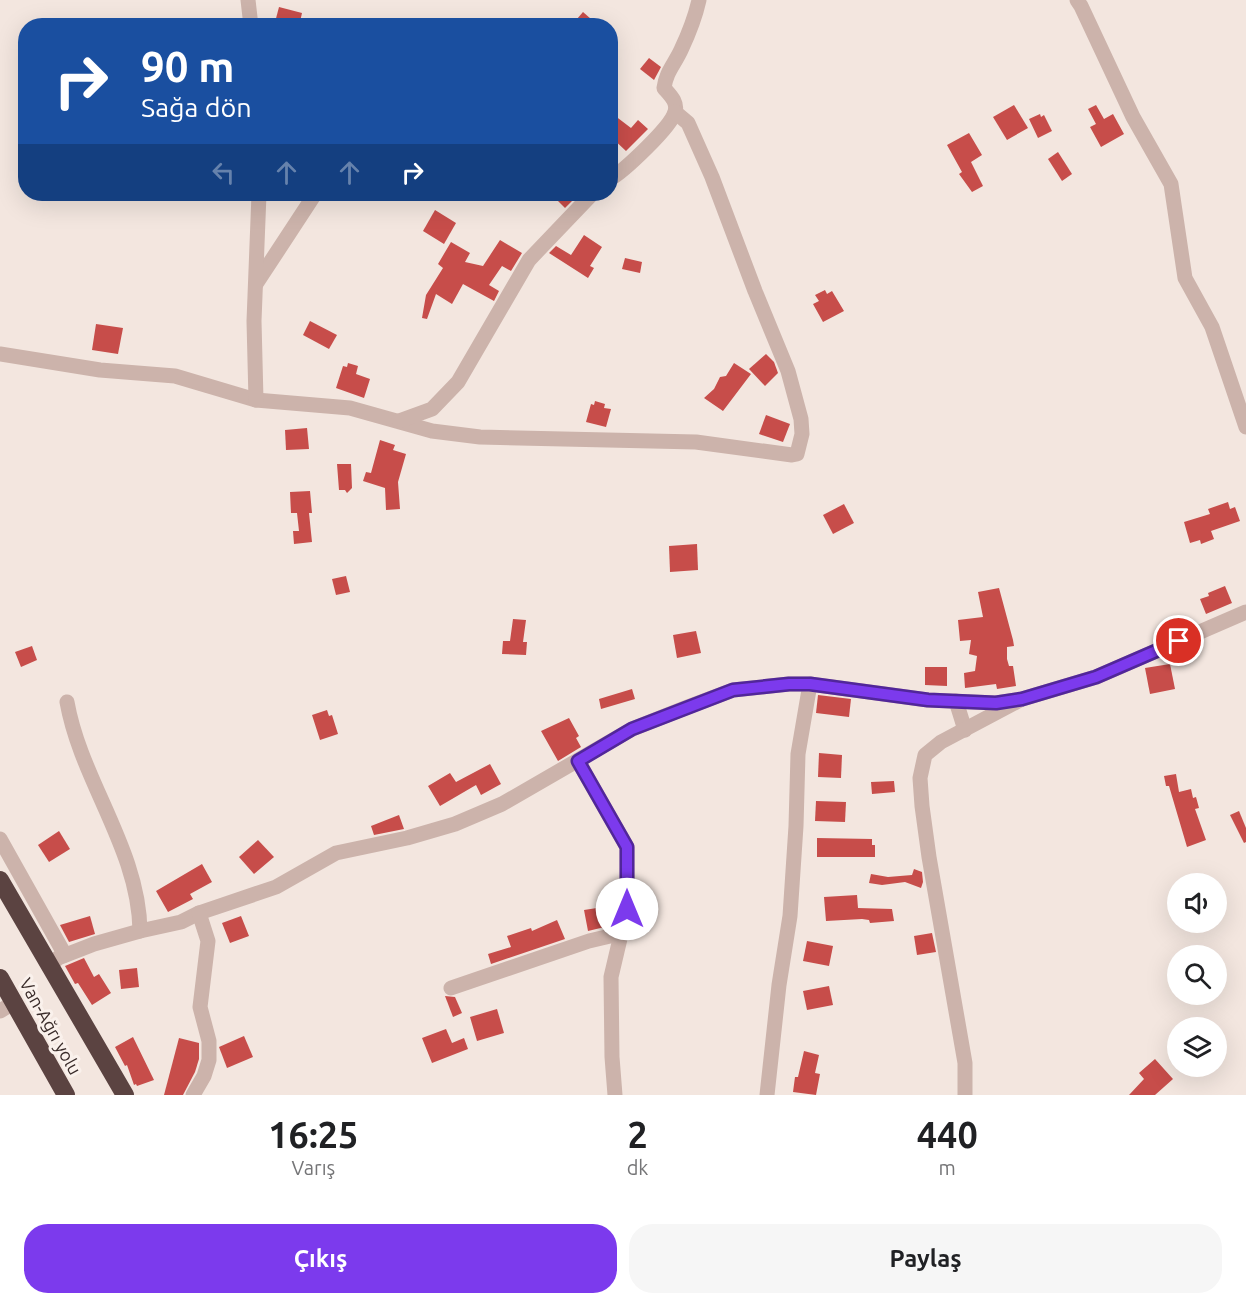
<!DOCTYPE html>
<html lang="tr">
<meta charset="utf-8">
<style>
:root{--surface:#fff;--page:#f6f6f6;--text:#202124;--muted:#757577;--accent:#7c3aed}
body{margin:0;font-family:Ubuntu,sans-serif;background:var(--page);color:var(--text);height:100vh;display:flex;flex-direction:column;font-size:22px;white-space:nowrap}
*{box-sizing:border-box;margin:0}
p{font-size:20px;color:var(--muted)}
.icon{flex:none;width:33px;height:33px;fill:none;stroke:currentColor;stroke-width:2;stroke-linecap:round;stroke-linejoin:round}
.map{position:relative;height:1095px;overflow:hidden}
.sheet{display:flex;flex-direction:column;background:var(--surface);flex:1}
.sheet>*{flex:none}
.top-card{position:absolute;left:18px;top:18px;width:600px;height:183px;border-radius:24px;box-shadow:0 6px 24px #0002;background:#1a4fa0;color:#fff;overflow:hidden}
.controls{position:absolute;left:1167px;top:873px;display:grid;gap:12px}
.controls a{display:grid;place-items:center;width:60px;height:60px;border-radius:50%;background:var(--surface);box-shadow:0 6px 24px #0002;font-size:30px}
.pin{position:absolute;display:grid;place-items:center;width:51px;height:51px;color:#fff;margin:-26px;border:3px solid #fff;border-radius:50%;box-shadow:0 2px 6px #0007}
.me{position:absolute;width:66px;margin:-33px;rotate:0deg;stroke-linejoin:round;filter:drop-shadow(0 0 4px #0008)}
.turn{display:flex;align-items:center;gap:21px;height:126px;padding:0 24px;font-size:27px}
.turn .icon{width:78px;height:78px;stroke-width:2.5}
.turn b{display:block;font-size:42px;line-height:51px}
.lanes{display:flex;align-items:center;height:57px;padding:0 24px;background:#0003;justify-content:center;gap:30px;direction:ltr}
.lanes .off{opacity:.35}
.eta{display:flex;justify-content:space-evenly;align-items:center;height:102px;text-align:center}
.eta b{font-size:36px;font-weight:600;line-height:42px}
.action{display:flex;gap:12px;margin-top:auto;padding:12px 24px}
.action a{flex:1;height:69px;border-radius:24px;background:var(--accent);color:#fff;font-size:24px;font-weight:600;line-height:69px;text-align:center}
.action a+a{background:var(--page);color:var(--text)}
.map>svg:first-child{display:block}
.building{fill:#c74d4a}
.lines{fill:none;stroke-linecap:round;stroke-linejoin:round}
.street{stroke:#ccb3ab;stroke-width:15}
.highway{stroke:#5b4341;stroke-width:18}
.route-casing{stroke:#51269a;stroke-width:15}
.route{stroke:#7c3aed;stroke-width:10}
.labels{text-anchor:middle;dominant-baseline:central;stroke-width:6;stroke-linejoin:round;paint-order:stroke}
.street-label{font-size:18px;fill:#3a2c2a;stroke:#faf1ec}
</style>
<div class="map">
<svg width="1246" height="1095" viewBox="0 0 1246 1095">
<rect width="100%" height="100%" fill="#f3e6df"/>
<!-- building -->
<g class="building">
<polygon points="279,7 302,13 299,26 274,26"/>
<polygon points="583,12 599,26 571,26"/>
<polygon points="649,58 661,67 654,80 640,69"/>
<polygon points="1014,105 1028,128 1007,140 993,117"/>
<polygon points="1096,105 1104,119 1113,114 1124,134 1101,147 1090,127 1096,124 1088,109"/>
<polygon points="610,112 631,128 638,120 648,129 626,151 610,136"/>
<polygon points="1040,114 1041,117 1044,115 1052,131 1038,138 1029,119"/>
<polygon points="969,133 982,155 971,162 983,186 972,192 959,174 962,172 947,145"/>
<polygon points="1058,152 1072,174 1062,181 1048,159"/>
<polygon points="551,194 579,194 565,208"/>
<polygon points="435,210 456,223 444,244 423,231"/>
<polygon points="584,235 602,247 590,266 594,268 588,278 549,253 556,246 571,255"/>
<polygon points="500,240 522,253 511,271 502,266 489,285 499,291 494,301 463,284 452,304 436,294 427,319 422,318 426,295 443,268 438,264 451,242 470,253 465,262 483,266"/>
<polygon points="625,258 642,262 640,273 622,269"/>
<polygon points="825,290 827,294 832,291 844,311 823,322 813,304 819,301 815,295"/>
<polygon points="310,321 337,335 329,349 303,335"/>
<polygon points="96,324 123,328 118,354 92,350"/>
<polygon points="766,354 774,362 778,373 765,386 749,369"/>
<polygon points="348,363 358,366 356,374 370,379 364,398 336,388 343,366 347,367"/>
<polygon points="734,363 751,374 723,411 704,398 714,389 720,377 726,376"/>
<polygon points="595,401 605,404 604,408 611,409 606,427 586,422 591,404 594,405"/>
<polygon points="766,415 790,424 783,442 759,434"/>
<polygon points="307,428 309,449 286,450 285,430"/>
<polygon points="380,440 395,445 393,450 406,454 398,482 400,509 386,510 385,488 363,481 366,472 371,473"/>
<polygon points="337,464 351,464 352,488 347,493 345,490 339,490"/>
<polygon points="310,491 312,513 309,513 312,542 294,544 293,531 299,531 297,513 291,513 290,492"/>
<polygon points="1228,502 1230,509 1235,507 1240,521 1211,531 1214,539 1201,544 1200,540 1190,543 1184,522 1210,514 1208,509"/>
<polygon points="844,504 854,523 833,534 823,515"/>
<polygon points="697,544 698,570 670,572 669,546"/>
<polygon points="346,576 350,592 336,595 332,579"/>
<polygon points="1225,586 1232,603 1206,614 1200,599 1209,596 1208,593"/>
<polygon points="999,588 1013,640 1014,646 1007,647 1007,659 1009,666 1013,666 1016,686 997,689 996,684 965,688 964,673 975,671 977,656 969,654 971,640 960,641 958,620 983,617 978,592"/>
<polygon points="513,619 526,620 523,642 527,642 526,655 502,654 503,641 510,641"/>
<polygon points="696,631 701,653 677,658 673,635"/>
<polygon points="32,646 37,660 21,667 15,652"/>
<polygon points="1170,664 1175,689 1150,694 1145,668"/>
<polygon points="925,667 947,667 947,686 925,685"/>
<polygon points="632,689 635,699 601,709 599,699"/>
<polygon points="818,695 851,699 849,717 816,713"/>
<polygon points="327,710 329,716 332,715 338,734 320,740 312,715"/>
<polygon points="569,718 579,736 576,738 581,747 558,761 541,731"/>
<polygon points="819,753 842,755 841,778 818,777"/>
<polygon points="490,764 501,784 481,795 476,785 440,806 428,786 450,773 456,782"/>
<polygon points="1176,774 1179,792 1191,789 1193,798 1196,797 1199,808 1195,809 1206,840 1187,847 1169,786 1166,786 1164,776"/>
<polygon points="894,781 895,792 872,794 871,782"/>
<polygon points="816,801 846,802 845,822 815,821"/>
<polygon points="1239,811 1246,828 1246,842 1244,843 1230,815"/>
<polygon points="399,815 404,829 374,835 371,826"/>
<polygon points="59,831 70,849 49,862 38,845"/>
<polygon points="817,838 872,839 872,845 875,845 875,857 817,857"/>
<polygon points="258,840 274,857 254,874 239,857"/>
<polygon points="202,864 212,882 190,894 193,899 168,912 156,891"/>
<polygon points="914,869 922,872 923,882 921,888 905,882 882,885 869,883 871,874 888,877 912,875"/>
<polygon points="857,895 858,908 892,909 894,921 870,923 869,920 862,919 826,921 824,897"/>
<polygon points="610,906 612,913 616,913 613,925 588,931 584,910"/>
<polygon points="90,916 95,934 69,942 60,925"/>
<polygon points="241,916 249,936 230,943 222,923"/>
<polygon points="557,920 565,939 491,964 488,954 511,947 507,936 531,928 532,931"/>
<polygon points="932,933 936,952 917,955 914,936"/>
<polygon points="807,941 833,946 829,966 803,961"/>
<polygon points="84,958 94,977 99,974 111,993 92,1005 78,983 75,984 65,966"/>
<polygon points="137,968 139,987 121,989 119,970"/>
<polygon points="829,986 833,1005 807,1010 803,991"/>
<polygon points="445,996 455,997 462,1013 453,1017"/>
<polygon points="497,1009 504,1033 477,1041 470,1017"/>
<polygon points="446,1029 452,1043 464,1038 468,1049 432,1063 422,1038"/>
<polygon points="244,1036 253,1057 227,1068 219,1047"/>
<polygon points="133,1037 154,1080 137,1086 136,1084 134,1085 127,1065 125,1066 115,1047"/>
<polygon points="179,1038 199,1043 199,1059 195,1072 183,1095 164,1095"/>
<polygon points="804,1051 819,1055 815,1073 820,1074 816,1095 793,1092 795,1077 798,1077"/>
<polygon points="1155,1059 1173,1079 1155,1095 1129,1095 1144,1079 1139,1073"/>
</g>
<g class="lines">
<!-- street -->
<g class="street">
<polyline points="248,0 251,26"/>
<polyline points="1077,0 1081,6 1133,117 1171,184 1185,278 1212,327 1246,427"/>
<path d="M610 179C624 171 671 127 675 112 678 102 670 95 664 88 666 72 674 65 681 50 689 33 695 18 699 0"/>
<polyline points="256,284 315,194"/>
<polyline points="0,354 100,370 175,376 256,400 350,408 432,431 480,437 696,442 792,455 797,454 802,434 801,419 788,371 755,291 712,177 688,123 675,112"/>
<polyline points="256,400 254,321 259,194"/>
<polyline points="399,421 432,409 458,382 529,260 592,194"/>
<polyline points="810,684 928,700 996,703 1022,699 1096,677 1246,612"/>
<polyline points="956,701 965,730"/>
<path d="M67 702C81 781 139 849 140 931"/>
<polyline points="578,761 627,847 627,909 611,977 612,1057 615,1095"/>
<polyline points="0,839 65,955"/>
<polyline points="50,966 58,958 94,944 140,931 181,922 199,913 276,887 336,853 407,838 455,824 502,804 632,729 685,708 733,690 789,684 810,684 798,754 796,826 790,916 779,985 767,1095"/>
<polyline points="451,988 589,941 623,933"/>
<polyline points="0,1011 13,1003"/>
<polyline points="193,1095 204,1076 209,1060 209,1041 200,1007 208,941 199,913"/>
<polyline points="965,1095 965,1063 929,857 922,806 920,778 925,755 941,742 1022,699"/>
</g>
<!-- highway -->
<g class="highway">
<polyline points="0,880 125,1095"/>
<polyline points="0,978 66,1095"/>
</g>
</g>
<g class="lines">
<!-- route casing -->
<g class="route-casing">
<polyline id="route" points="627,909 627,847 578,761 632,729 733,690 789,684 810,684 928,700 996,703 1022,699 1096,677 1179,641"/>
</g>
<!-- route -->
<use href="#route" class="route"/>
</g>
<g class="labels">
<!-- street labels -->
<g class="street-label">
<text transform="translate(51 1026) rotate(61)">Van-Ağrı yolu</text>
</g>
</g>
</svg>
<div class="controls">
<a><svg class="icon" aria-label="sound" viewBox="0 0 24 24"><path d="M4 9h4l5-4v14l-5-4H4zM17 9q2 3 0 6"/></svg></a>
<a><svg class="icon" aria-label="search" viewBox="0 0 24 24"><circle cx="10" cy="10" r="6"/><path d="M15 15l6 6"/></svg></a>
<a><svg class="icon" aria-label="layers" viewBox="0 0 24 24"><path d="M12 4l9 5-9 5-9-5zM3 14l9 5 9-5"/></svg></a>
</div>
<div class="pin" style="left:1179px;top:641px;background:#d93025"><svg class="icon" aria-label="arrive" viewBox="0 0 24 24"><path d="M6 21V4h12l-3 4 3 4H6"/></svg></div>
<svg class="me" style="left:627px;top:909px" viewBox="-20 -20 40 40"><circle r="19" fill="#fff"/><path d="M0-13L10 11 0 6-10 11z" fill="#7c3aed"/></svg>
<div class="top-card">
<div class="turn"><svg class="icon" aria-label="right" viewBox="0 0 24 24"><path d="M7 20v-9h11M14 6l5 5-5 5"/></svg><div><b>90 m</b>Sağa dön</div></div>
<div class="lanes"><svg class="icon off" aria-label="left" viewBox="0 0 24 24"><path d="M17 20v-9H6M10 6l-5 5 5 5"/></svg><svg class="icon off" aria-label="ahead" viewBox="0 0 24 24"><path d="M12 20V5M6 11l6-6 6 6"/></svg><svg class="icon off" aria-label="ahead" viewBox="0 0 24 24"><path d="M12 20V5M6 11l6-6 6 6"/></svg><svg class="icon" aria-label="right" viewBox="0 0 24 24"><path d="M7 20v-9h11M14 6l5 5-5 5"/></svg></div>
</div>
</div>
<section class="sheet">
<div class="eta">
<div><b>16:25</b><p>Varış</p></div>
<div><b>2</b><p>dk</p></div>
<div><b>440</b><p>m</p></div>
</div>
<div class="action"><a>Çıkış</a><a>Paylaş</a></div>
</section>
